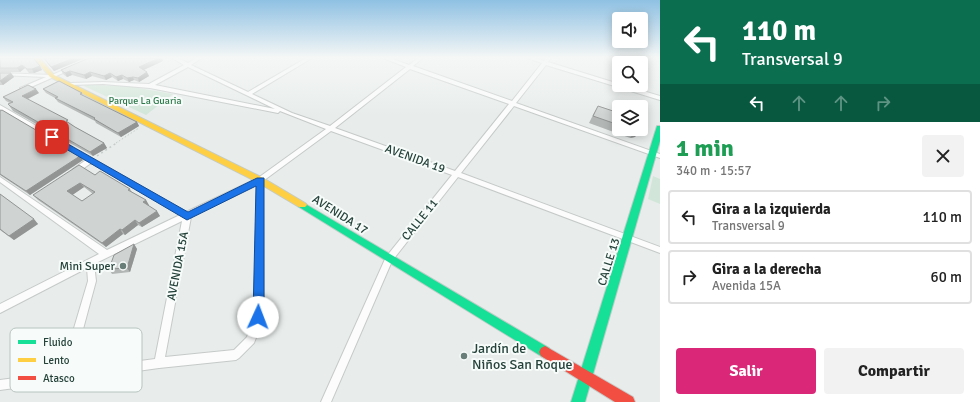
<!DOCTYPE html>
<html lang="es">
<meta charset="utf-8">
<style>
:root{--surface:#fff;--page:#f2f2f2;--text:#222;--muted:#767676;--line:#e0e0e0;--accent:#db2777}
body{margin:0;font-family:Signika,sans-serif;background:var(--page);color:var(--text);height:100vh;display:flex;flex-direction:column;font-size:15px;white-space:nowrap}
*{box-sizing:border-box;margin:0}
p{font-size:13px;color:var(--muted)}
.icon{flex:none;width:22px;height:22px;fill:none;stroke:currentColor;stroke-width:2;stroke-linecap:round;stroke-linejoin:round}
.map{position:relative;flex:1;overflow:hidden}
.drawer{display:flex;flex-direction:column;background:var(--surface);width:320px}
.drawer>*{flex:none}
.hud{background:#0b6e4f;color:#fff;overflow:hidden}
.controls{position:absolute;left:612px;top:12px;display:grid;gap:8px}
.controls a{display:grid;place-items:center;width:36px;height:36px;border-radius:4px;background:var(--surface);box-shadow:0 2px 10px #0003;font-size:20px}
.pin{position:absolute;display:grid;place-items:center;width:34px;height:34px;color:#fff;margin:-17px;border-radius:8px;box-shadow:0 2px 6px #0006}
.me{position:absolute;width:44px;margin:-22px;rotate:2deg;stroke-linejoin:round;filter:drop-shadow(0 0 3px #0008)}
.turn{display:flex;align-items:center;gap:14px;height:84px;padding:0 16px;font-size:18px}
.turn .icon{width:52px;height:52px;stroke-width:2.5}
.turn b{display:block;font-size:28px;line-height:34px}
.lanes{display:flex;align-items:center;height:38px;padding:0 16px;background:#0003;justify-content:center;gap:20px;direction:ltr}
.lanes .off{opacity:.35}
.round{display:grid;place-items:center;flex:none;width:42px;height:42px;border-radius:4px;background:var(--page)}
.head{display:flex;align-items:center;justify-content:space-between;height:68px;padding:0 16px}
h1{font-size:24px;font-weight:700;line-height:30px;color:#1e9e55}
.action{display:flex;gap:8px;margin-top:auto;padding:8px 16px}
.action a{flex:1;height:46px;border-radius:4px;background:var(--accent);color:#fff;font-size:16px;font-weight:700;line-height:46px;text-align:center}
.action a+a{background:var(--page);color:var(--text)}
ul{padding:0;list-style:none}
li{display:flex;align-items:center;gap:12px;height:54px;margin:0 8px 6px;padding:0 8px;border:2px solid var(--line);border-radius:4px}
li div{flex:1}
li b{display:block;font-size:15px}
li em{font-style:normal}
main{display:flex;flex:1;min-height:0}
.map>svg:first-child{display:block}
.green{fill:#d1e6d8}
.lines{fill:none;stroke-linecap:round;stroke-linejoin:round}
.street-casing{stroke:#c5cac8;stroke-width:2}
.fast-casing{stroke:#c3cbc8;stroke-width:2}
.slow-casing{stroke:#c3cbc8;stroke-width:2}
.jam-casing{stroke:#c3cbc8;stroke-width:2}
.path-far1{stroke:#c3ccca;stroke-width:1;stroke-dasharray:1.5 2;stroke-linecap:butt}
.path{stroke:#c3ccca;stroke-width:1.5;stroke-dasharray:2 3;stroke-linecap:butt}
.street{fill:#fcfcfc;fill-rule:evenodd}
.fast{fill:#16e098;fill-rule:evenodd}
.slow{fill:#ffcf43;fill-rule:evenodd}
.jam{fill:#f24e42;fill-rule:evenodd}
.wall{fill:#b2b6b5;fill-rule:evenodd}
.shaded-wall{fill:#919493}
.building{fill:#cfd4d2;stroke:#919493;fill-rule:evenodd}
.route{fill:#1a73e8;stroke:#114b97}
.poi-dot{fill:#697e78;stroke:#f7fbf9;stroke-width:1.5}
.labels{text-anchor:middle;dominant-baseline:central;stroke-width:4;stroke-linejoin:round;paint-order:stroke}
.far-park-label{font-size:10px;fill:#2d7a4b;stroke:#f7fbf9}
.street-label{font-size:12px;fill:#24423a;stroke:#f7fbf9}
.poi-label{font-size:12px;fill:#24423a;stroke:#f7fbf9;text-anchor:end}
.near-poi-label{font-size:14px;fill:#24423a;stroke:#f7fbf9;text-anchor:start}
.key{fill:#f7fbf9;stroke:#b8c4c0;stroke-width:1}
.key-label{font-size:11px;fill:#24423a}
</style>
<main>
<div class="map">
<svg width="660" height="402" viewBox="0 0 660 402">
<rect width="100%" height="100%" fill="#e8edeb"/>
<!-- green -->
<g class="green">
<polygon points="88,85 127,86 173,94 146,115 84,86"/>
<polygon points="653,176 660,179 660,204 648,199"/>
</g>
<g class="lines">
<!-- street casing -->
<g class="street-casing">
<g id="street">
<path d="M172 58H178L188 63 196 58H202L191 65 248 92 306 58H312L252 94 292 113 330 126 406 67 383 58H390L409 65 418 58H423L413 66 512 101 542 63 527 58H535L544 61 546 58H551L548 62 619 84V85H623L660 96V100L546 65 516 103 660 154V158L514 106 461 173 660 247V253L458 177 392 261 331 402H321L386 257 452 175 331 131 263 181 264 317 254 343 239 358 236 360 159 368 0 390V380L61 372 88 281 87 268 0 313V304L99 254 0 182V177L107 250 180 215 91 163 77 173H73L72 171 73 169 86 160 0 109V105L186 212 258 178 326 129 280 111 278 113 150 88 103 84 70 85 68 84 70 83 103 82 149 84 184 65ZM188 67 275 109 155 85ZM410 69 509 104 455 171 335 128ZM257 184 254 317 247 337 234 350 165 357 191 217ZM182 221 155 359 72 370 96 281 94 264Z"/>
<polygon points="68,68 72,69 22,91 20,90 20,88 46,77 0,75 0,73 52,75"/>
</g>
</g>
<!-- fast casing -->
<g class="fast-casing">
<g id="fast">
<polygon points="657,126 660,126 660,141 585,402 571,402"/>
<polygon points="302,202 549,348 551,352 549,356 545,358 541,356 299,207 297,205 299,203"/>
</g>
</g>
<!-- slow casing -->
<g class="slow-casing">
<polygon id="slow" points="34,58 40,58 54,75 263,178 305,203 307,205 305,207 299,207 257,182 50,77"/>
</g>
<!-- jam casing -->
<g class="jam-casing">
<polygon id="jam" points="545,346 633,397 635,402 615,402 541,356 539,352 541,348"/>
</g>
<!-- path-far1 -->
<polyline class="path-far1" points="116,143 139,128"/>
<!-- path -->
<polyline class="path" points="97,156 118,142"/>
<!-- street -->
<use href="#street" class="street"/>
<!-- fast -->
<use href="#fast" class="fast"/>
<!-- slow -->
<use href="#slow" class="slow"/>
<!-- jam -->
<use href="#jam" class="jam"/>
</g>
<!-- wall -->
<g class="wall">
<polygon points="0,58 40,66 42,70 34,73 29,73 25,68 20,72 0,72"/>
<polygon points="43,58 85,58 54,71"/>
<polygon points="163,61 144,70 149,76 139,82 134,80 129,82 123,79 118,81 112,77 106,80 92,76 86,79 72,75 67,77 63,74 61,70"/>
<polygon points="0,73 11,73 14,77 3,85 0,85"/>
<polygon points="43,89 82,93 83,96 137,122 139,126 121,137 96,123 95,121 58,102 55,98 46,93"/>
<polygon points="39,93 28,99 75,127 104,143 107,148 93,156 13,111 8,104 10,103 6,101 3,97"/>
<polygon points="598,106 619,113 619,129 640,129 635,137 630,138 589,123 594,113"/>
<polygon points="0,111 83,160 30,195 0,175"/>
<path d="M95 175 130 189 132 192 146 200 148 205 160 216 142 227 138 225 125 235 123 234 106 247 38 200 33 195ZM84 187 93 194 82 201 72 195Z"/>
<polygon points="0,194 38,224 14,240 0,230"/>
<polygon points="134,244 137,249 130,272 112,274 109,269"/>
</g>
<!-- shaded-wall -->
<g class="shaded-wall">
<polygon points="74,58 85,58 54,71 51,67"/>
<polygon points="159,58 162,58 163,61 141,71 139,67"/>
<polygon points="22,65 25,68 20,72 17,68"/>
<polygon points="40,66 42,70 34,73 32,69"/>
<polygon points="70,71 72,75 67,77 65,73"/>
<polygon points="90,72 92,76 86,79 84,75"/>
<polygon points="147,72 149,76 139,82 138,78"/>
<polygon points="11,73 14,77 3,85 0,81"/>
<polygon points="110,73 112,77 106,80 104,76"/>
<polygon points="122,75 123,79 118,81 116,77"/>
<polygon points="133,77 134,80 129,82 127,78"/>
<polygon points="36,89 39,93 25,100 22,96"/>
<polygon points="137,122 139,126 121,137 118,133"/>
<polygon points="640,130 635,137 630,138 636,131"/>
<polygon points="104,143 107,148 93,156 90,152"/>
<polygon points="80,156 83,160 30,195 26,191"/>
<polygon points="80,183 84,187 71,196 67,191"/>
<polygon points="146,200 149,205 146,207 143,202"/>
<polygon points="157,211 160,216 142,227 139,223"/>
<polygon points="34,219 38,224 14,240 9,236"/>
<polygon points="135,220 138,225 125,235 122,230"/>
<polygon points="120,229 123,234 106,247 102,243"/>
<polygon points="134,244 137,249 130,272 127,268"/>
</g>
<!-- building -->
<g class="building">
<polygon points="0,58 33,58 40,66 32,69 27,69 22,65 17,68 0,68"/>
<polygon points="44,58 74,58 51,67"/>
<polygon points="89,58 159,58 139,67 147,72 138,78 133,77 127,78 122,75 116,77 110,73 104,76 90,72 84,75 70,71 65,73 61,70"/>
<polygon points="0,73 11,73 0,81"/>
<polygon points="59,81 82,93 80,94 137,122 118,133 94,119 95,118 55,98 58,97 43,89"/>
<polygon points="28,85 36,89 22,96 68,120 66,121 75,127 104,143 90,152 10,106 8,104 13,102 3,97"/>
<polygon points="598,106 619,113 619,125 593,116"/>
<polygon points="2,110 80,156 26,191 0,174 0,111"/>
<polygon points="641,120 643,121 641,127"/>
<polygon points="631,129 640,129 640,130 636,131"/>
<path d="M79 165 95 175 100 171 130 189 128 190 146 200 143 202 157 211 139 223 135 220 122 230 120 229 102 243 33 195ZM80 183 95 192 82 201 67 191Z"/>
<polygon points="0,194 34,219 9,236 0,229"/>
<polygon points="134,244 127,268 109,269 114,255"/>
</g>
<!-- sky -->
<linearGradient id="sky" x2="0" y2="1"><stop stop-color="#8fc1e3"/><stop offset="0.5" stop-color="#f5f7f6"/><stop offset="1" stop-color="#f5f7f6" stop-opacity="0"/></linearGradient>
<rect width="660" height="115" fill="url(#sky)"/>
<!-- route -->
<polygon class="route" points="52,135 188,212 257,178 264,178 264,317 263,321 258,323 254,321 253,317 256,186 187,220 49,139 48,137"/>
<!-- markers -->
<g class="poi-dot">
<circle cx="123" cy="266" r="4"/>
<circle cx="464" cy="356" r="4"/>
</g>
<g class="labels">
<!-- far-park labels -->
<g class="far-park-label">
<text x="145" y="101">Parque La Guaria</text>
</g>
<!-- street labels -->
<g class="street-label">
<text transform="translate(415 159) rotate(20)">AVENIDA 19</text>
<text transform="translate(340 215) rotate(32)">AVENIDA 17</text>
<text transform="translate(420 220) rotate(-51)">CALLE 11</text>
<text transform="translate(609 262) rotate(-73)">CALLE 13</text>
<text transform="translate(178 266) rotate(-79)">AVENIDA 15A</text>
</g>
<!-- poi labels -->
<g class="poi-label">
<text x="115" y="266">Mini Super</text>
</g>
<!-- near-poi labels -->
<g class="near-poi-label">
<text x="472" y="348">Jardín de<tspan x="472" dy="16">Niños San Roque</tspan></text>
</g>
</g>
<!-- legend -->
<rect x="10" y="328" width="132" height="64" rx="6" class="key"/>
<rect x="18" y="340" width="18" height="4" fill="#16e098"/>
<rect x="18" y="358" width="18" height="4" fill="#ffcf43"/>
<rect x="18" y="376" width="18" height="4" fill="#f24e42"/>
<g class="key-label">
<text x="43" y="346">Fluido</text>
<text x="43" y="364">Lento</text>
<text x="43" y="382">Atasco</text>
</g>
</svg>
<div class="controls">
<a><svg class="icon" aria-label="sound" viewBox="0 0 24 24"><path d="M4 9h4l5-4v14l-5-4H4zM17 9q2 3 0 6"/></svg></a>
<a><svg class="icon" aria-label="search" viewBox="0 0 24 24"><circle cx="10" cy="10" r="6"/><path d="M15 15l6 6"/></svg></a>
<a><svg class="icon" aria-label="layers" viewBox="0 0 24 24"><path d="M12 4l9 5-9 5-9-5zM3 14l9 5 9-5"/></svg></a>
</div>
<div class="pin" style="left:52px;top:137px;background:#d93025"><svg class="icon" aria-label="arrive" viewBox="0 0 24 24"><path d="M6 21V4h12l-3 4 3 4H6"/></svg></div>
<svg class="me" style="left:258px;top:317px" viewBox="-20 -20 40 40"><circle r="19" fill="#fff"/><path d="M0-13L10 11 0 6-10 11z" fill="#1a73e8"/></svg>
</div>
<section class="drawer">
<div class="hud">
<div class="turn"><svg class="icon" aria-label="left" viewBox="0 0 24 24"><path d="M17 20v-9H6M10 6l-5 5 5 5"/></svg><div><b>110 m</b>Transversal 9</div></div>
<div class="lanes"><svg class="icon" aria-label="left" viewBox="0 0 24 24"><path d="M17 20v-9H6M10 6l-5 5 5 5"/></svg><svg class="icon off" aria-label="ahead" viewBox="0 0 24 24"><path d="M12 20V5M6 11l6-6 6 6"/></svg><svg class="icon off" aria-label="ahead" viewBox="0 0 24 24"><path d="M12 20V5M6 11l6-6 6 6"/></svg><svg class="icon off" aria-label="right" viewBox="0 0 24 24"><path d="M7 20v-9h11M14 6l5 5-5 5"/></svg></div>
</div>
<div class="head"><div><h1>1 min</h1><p>340 m · 15:57</p></div><a class="round"><svg class="icon" aria-label="close" viewBox="0 0 24 24"><path d="M6 6l12 12M18 6L6 18"/></svg></a></div>
<ul>
<li><svg class="icon" aria-label="left" viewBox="0 0 24 24"><path d="M17 20v-9H6M10 6l-5 5 5 5"/></svg><div><b>Gira a la izquierda</b><p>Transversal 9</p></div><em>110 m</em></li>
<li><svg class="icon" aria-label="right" viewBox="0 0 24 24"><path d="M7 20v-9h11M14 6l5 5-5 5"/></svg><div><b>Gira a la derecha</b><p>Avenida 15A</p></div><em>60 m</em></li>
</ul>
<div class="action"><a>Salir</a><a>Compartir</a></div>
</section>
</main>
